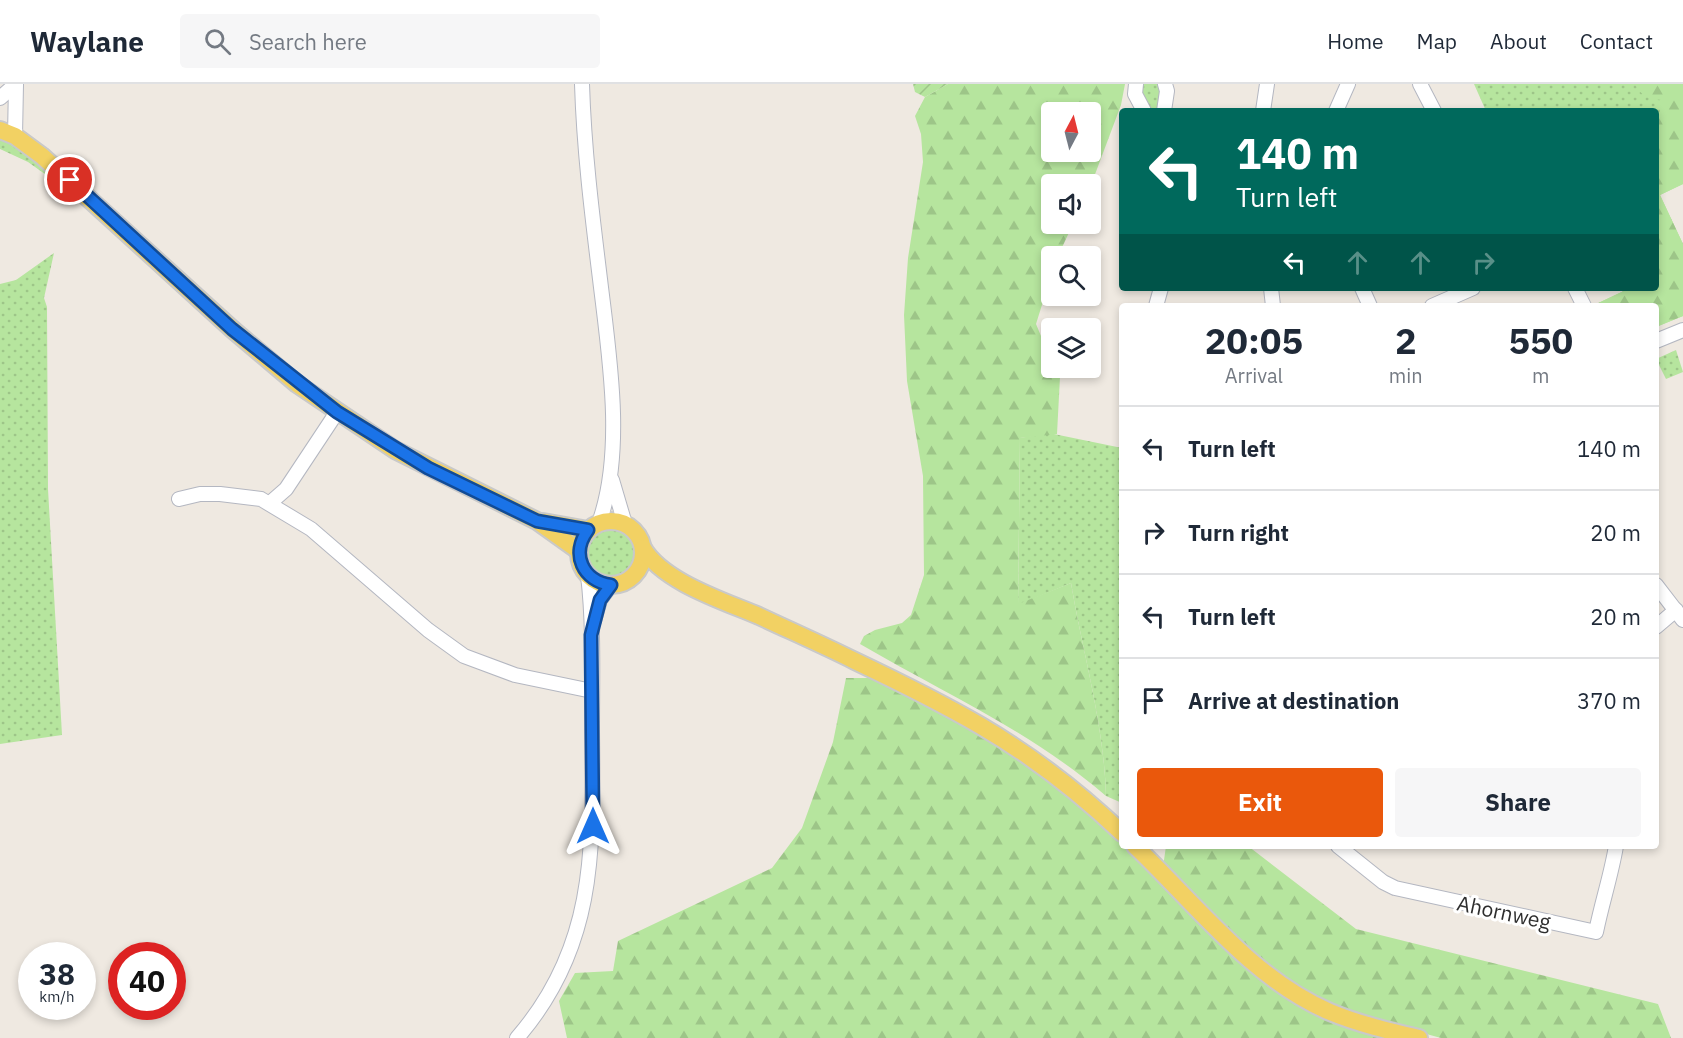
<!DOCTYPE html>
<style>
:root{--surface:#fff;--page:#f6f6f7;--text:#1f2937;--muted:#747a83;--line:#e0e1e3;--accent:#ea580c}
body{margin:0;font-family:"IBM Plex Sans",sans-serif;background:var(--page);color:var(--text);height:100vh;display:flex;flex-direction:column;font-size:22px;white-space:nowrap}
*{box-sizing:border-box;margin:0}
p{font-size:20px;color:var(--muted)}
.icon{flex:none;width:33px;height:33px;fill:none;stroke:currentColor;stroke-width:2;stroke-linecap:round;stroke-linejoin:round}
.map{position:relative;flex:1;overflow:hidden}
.details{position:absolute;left:1119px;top:219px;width:540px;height:546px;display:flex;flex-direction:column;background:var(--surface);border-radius:6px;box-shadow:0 3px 9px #0003}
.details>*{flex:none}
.guide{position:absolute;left:1119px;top:24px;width:540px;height:183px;border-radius:6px;box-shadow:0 3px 9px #0003;background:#00695c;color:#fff;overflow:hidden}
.needle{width:39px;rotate:7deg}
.tools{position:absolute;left:1041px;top:18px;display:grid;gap:12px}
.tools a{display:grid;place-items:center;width:60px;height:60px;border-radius:6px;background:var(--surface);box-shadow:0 3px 9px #0003;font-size:30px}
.speed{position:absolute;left:18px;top:858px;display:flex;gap:12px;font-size:30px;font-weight:700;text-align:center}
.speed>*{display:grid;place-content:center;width:78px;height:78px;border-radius:50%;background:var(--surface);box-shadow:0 3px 9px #0003;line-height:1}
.speed small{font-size:15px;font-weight:400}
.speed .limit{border:9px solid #d22;background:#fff;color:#111}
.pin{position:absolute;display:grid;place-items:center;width:51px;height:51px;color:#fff;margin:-26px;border:3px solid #fff;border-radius:50%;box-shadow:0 2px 6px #0007}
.me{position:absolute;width:66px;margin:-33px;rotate:0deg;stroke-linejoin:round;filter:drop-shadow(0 0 4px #0008)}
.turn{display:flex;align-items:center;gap:21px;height:126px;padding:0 18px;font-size:27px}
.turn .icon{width:78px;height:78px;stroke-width:2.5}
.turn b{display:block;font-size:42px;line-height:51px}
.lanes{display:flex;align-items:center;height:57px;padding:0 18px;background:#0003;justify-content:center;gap:30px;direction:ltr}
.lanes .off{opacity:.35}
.eta{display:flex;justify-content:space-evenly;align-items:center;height:102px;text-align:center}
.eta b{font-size:36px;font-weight:700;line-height:42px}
.action{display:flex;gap:12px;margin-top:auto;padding:12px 18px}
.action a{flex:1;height:69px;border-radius:6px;background:var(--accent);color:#fff;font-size:24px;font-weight:700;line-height:69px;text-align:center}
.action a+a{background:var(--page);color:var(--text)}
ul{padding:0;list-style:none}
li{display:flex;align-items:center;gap:18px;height:84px;padding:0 18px;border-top:2px solid var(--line)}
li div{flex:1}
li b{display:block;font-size:22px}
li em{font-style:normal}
header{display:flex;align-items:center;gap:36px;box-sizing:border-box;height:84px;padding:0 30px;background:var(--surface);border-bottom:2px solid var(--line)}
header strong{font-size:28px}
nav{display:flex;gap:33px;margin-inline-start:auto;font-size:21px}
.search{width:420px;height:54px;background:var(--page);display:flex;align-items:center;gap:15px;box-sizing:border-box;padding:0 21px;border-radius:6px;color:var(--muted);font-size:22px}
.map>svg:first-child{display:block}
.grass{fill:url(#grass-dots)}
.forest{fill:url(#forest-firs);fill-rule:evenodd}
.garden{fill:url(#garden-furrows)}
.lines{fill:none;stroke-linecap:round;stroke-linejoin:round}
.minor-casing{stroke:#b4b7c1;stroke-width:16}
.major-casing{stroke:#c9c9c9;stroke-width:20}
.minor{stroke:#fff;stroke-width:14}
.major{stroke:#f2d163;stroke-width:16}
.route-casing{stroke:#114b97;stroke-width:15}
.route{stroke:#1a73e8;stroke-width:10}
.labels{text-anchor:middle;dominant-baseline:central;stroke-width:6;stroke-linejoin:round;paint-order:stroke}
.street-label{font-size:21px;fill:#2e2e2e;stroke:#fff}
</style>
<header>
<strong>Waylane</strong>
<div class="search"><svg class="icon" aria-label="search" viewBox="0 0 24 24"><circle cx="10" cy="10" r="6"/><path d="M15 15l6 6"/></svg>Search here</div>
<nav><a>Home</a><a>Map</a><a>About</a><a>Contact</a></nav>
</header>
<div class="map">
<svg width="1683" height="954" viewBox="0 0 1683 954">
<defs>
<pattern id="grass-dots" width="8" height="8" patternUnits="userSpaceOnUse" patternTransform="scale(1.5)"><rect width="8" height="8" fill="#b6e59e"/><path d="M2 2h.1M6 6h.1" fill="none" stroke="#9dc588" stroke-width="1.8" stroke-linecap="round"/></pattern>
<pattern id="forest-firs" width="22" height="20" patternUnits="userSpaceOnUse" patternTransform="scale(1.5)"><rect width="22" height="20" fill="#b6e59e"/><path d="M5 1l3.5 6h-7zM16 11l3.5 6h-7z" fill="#9dc588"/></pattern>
<pattern id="garden-furrows" width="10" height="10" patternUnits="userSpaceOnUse" patternTransform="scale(1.5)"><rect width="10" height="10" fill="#b6e59e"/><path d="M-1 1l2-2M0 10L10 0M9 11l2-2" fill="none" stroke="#9dc588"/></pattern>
</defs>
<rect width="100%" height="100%" fill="#efe9e1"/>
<!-- grass -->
<g class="grass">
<polygon points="1143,0 1158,0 1160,8 1158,27 1149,27 1141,9"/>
<polygon points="1474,0 1683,0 1683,100 1660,111 1683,160 1683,232 1656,243 1656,222 1592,222 1630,204 1656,204 1656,27 1486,27"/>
<polygon points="0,55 20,64 80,115 28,78 0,65"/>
<polygon points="54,169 44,214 47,223 48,405 62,651 0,660 0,200 16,196"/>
<polygon points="1676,266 1683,288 1666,295 1656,275"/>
<path d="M1049 349 1122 364V719L1106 712C1104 639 1083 571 1071 499L1018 521 1020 354Z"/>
<circle cx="612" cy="468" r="25"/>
</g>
<!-- forest -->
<g class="forest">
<path d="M948 0H1125L1121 21 1091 101 1052 100V140H1073L1058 172H1052L1051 192 1036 240 1051 276 1052 284H1055L1060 293 1057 350 1020 354 1018 520 1071 499C1083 571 1104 639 1106 712 1032 648 944 609 860 560L864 552 875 546 902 539 911 531 924 491 923 392 907 297 904 231 908 174 923 78 921 50 915 32 925 13ZM1052 28H1090V68H1052Z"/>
<path d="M1635 0H1683V100L1660 111 1683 160V232L1656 243V222H1592L1630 204H1656V45L1662 16C1650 15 1641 13 1635 0Z"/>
<polygon points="846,594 876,594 978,647 1068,710 1252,884 1398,954 567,954 559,917 575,889 613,887 618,857 772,784 802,744 833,658"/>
<polygon points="1166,762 1248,762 1356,845 1658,920 1671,954 1441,954 1332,924 1259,877 1163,783"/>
</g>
<!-- garden -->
<polygon class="garden" points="913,0 948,0 925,13 915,8"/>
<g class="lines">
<!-- minor casing -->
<g class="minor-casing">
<g id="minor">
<path d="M582 0C584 66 592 130 600 195 609 271 625 366 599 439"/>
<polyline points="1136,0 1135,10 1144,27"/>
<polyline points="1420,0 1434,27"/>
<polyline points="0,14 16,0"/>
<polyline points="1164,27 1167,7 1165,0"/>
<polyline points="1263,27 1267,0"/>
<polyline points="1336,27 1348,0"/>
<polyline points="15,52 16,0"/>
<polyline points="1271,204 1273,222"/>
<polyline points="1362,204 1370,222"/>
<polyline points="1575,204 1584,222"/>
<polyline points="1156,222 1161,204"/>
<polyline points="1432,222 1473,204"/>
<polyline points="1656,257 1683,246"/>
<polyline points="612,396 625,440"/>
<polyline points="179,415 200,410 220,410 261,415 311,445 428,546 464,572 515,591 592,607"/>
<polyline points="270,419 286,405 337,328"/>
<polyline points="1656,501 1683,536"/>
<polyline points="594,537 600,516 611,501"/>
<polyline points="1656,543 1676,526"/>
<path d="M1338 762 1383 798 1395 804 1596 848C1602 818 1611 792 1616 762"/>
<path d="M517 954C598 861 593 761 592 646 592 595 594 542 588 491"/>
</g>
</g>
<!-- major casing -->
<g class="major-casing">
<g id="major">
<polyline points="0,46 15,52 42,72 232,245 297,300 395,366 537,437 579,467"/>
<circle cx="611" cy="469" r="32"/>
<polyline points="543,438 588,446"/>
<path d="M643 464C663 498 724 517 759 532 791 547 823 561 855 577 897 597 940 618 981 642 1032 672 1079 708 1122 749"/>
<path d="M1135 762C1196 820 1251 894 1330 928 1359 940 1389 947 1419 954"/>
</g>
</g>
<!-- minor -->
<use href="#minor" class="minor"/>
<!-- major -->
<use href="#major" class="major"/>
</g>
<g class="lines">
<!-- route casing -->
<g class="route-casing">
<path id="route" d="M70 96 232 245 337 328 428 384 537 437 588 446C570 470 583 497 611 501L600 516 591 551 593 742"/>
</g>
<!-- route -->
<use href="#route" class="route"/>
</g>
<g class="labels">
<!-- street labels -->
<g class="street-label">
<text transform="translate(1504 828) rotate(12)">Ahornweg</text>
</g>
</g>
</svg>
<div class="tools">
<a><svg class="needle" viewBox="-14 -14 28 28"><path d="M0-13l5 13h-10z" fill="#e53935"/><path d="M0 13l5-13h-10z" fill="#747a83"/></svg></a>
<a><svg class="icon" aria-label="sound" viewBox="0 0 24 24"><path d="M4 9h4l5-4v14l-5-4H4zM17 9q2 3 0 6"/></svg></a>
<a><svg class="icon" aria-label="search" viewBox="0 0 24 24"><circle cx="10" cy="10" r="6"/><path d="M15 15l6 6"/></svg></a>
<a><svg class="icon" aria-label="layers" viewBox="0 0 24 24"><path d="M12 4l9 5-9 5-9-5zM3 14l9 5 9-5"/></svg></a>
</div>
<div class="speed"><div>38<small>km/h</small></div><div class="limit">40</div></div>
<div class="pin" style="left:70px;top:96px;background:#d93025"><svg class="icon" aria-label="arrive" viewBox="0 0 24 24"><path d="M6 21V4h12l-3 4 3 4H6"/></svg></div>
<svg class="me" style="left:593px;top:742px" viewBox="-20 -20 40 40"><path d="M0-17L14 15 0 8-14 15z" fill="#1a73e8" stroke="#fff" stroke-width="4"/></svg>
<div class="guide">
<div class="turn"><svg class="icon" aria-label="left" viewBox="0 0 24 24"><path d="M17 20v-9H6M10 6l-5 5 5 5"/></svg><div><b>140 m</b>Turn left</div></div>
<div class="lanes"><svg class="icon" aria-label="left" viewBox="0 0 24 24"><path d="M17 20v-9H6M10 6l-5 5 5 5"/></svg><svg class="icon off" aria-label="ahead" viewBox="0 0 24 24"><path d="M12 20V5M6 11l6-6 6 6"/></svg><svg class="icon off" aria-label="ahead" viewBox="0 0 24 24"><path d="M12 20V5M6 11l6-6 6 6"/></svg><svg class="icon off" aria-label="right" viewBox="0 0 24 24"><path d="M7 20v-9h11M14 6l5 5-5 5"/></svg></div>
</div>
<section class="details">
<div class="eta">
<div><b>20:05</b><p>Arrival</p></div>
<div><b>2</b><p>min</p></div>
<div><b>550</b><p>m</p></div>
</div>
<ul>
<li><svg class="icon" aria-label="left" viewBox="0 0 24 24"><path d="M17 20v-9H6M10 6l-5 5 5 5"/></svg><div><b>Turn left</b></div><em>140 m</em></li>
<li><svg class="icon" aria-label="right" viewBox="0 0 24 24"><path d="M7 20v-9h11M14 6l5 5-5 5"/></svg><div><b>Turn right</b></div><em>20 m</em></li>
<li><svg class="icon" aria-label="left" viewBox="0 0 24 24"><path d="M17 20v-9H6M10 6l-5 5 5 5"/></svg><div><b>Turn left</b></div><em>20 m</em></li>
<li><svg class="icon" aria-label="arrive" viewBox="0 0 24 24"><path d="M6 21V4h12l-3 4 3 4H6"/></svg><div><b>Arrive at destination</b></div><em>370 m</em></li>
</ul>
<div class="action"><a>Exit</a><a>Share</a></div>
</section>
</div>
